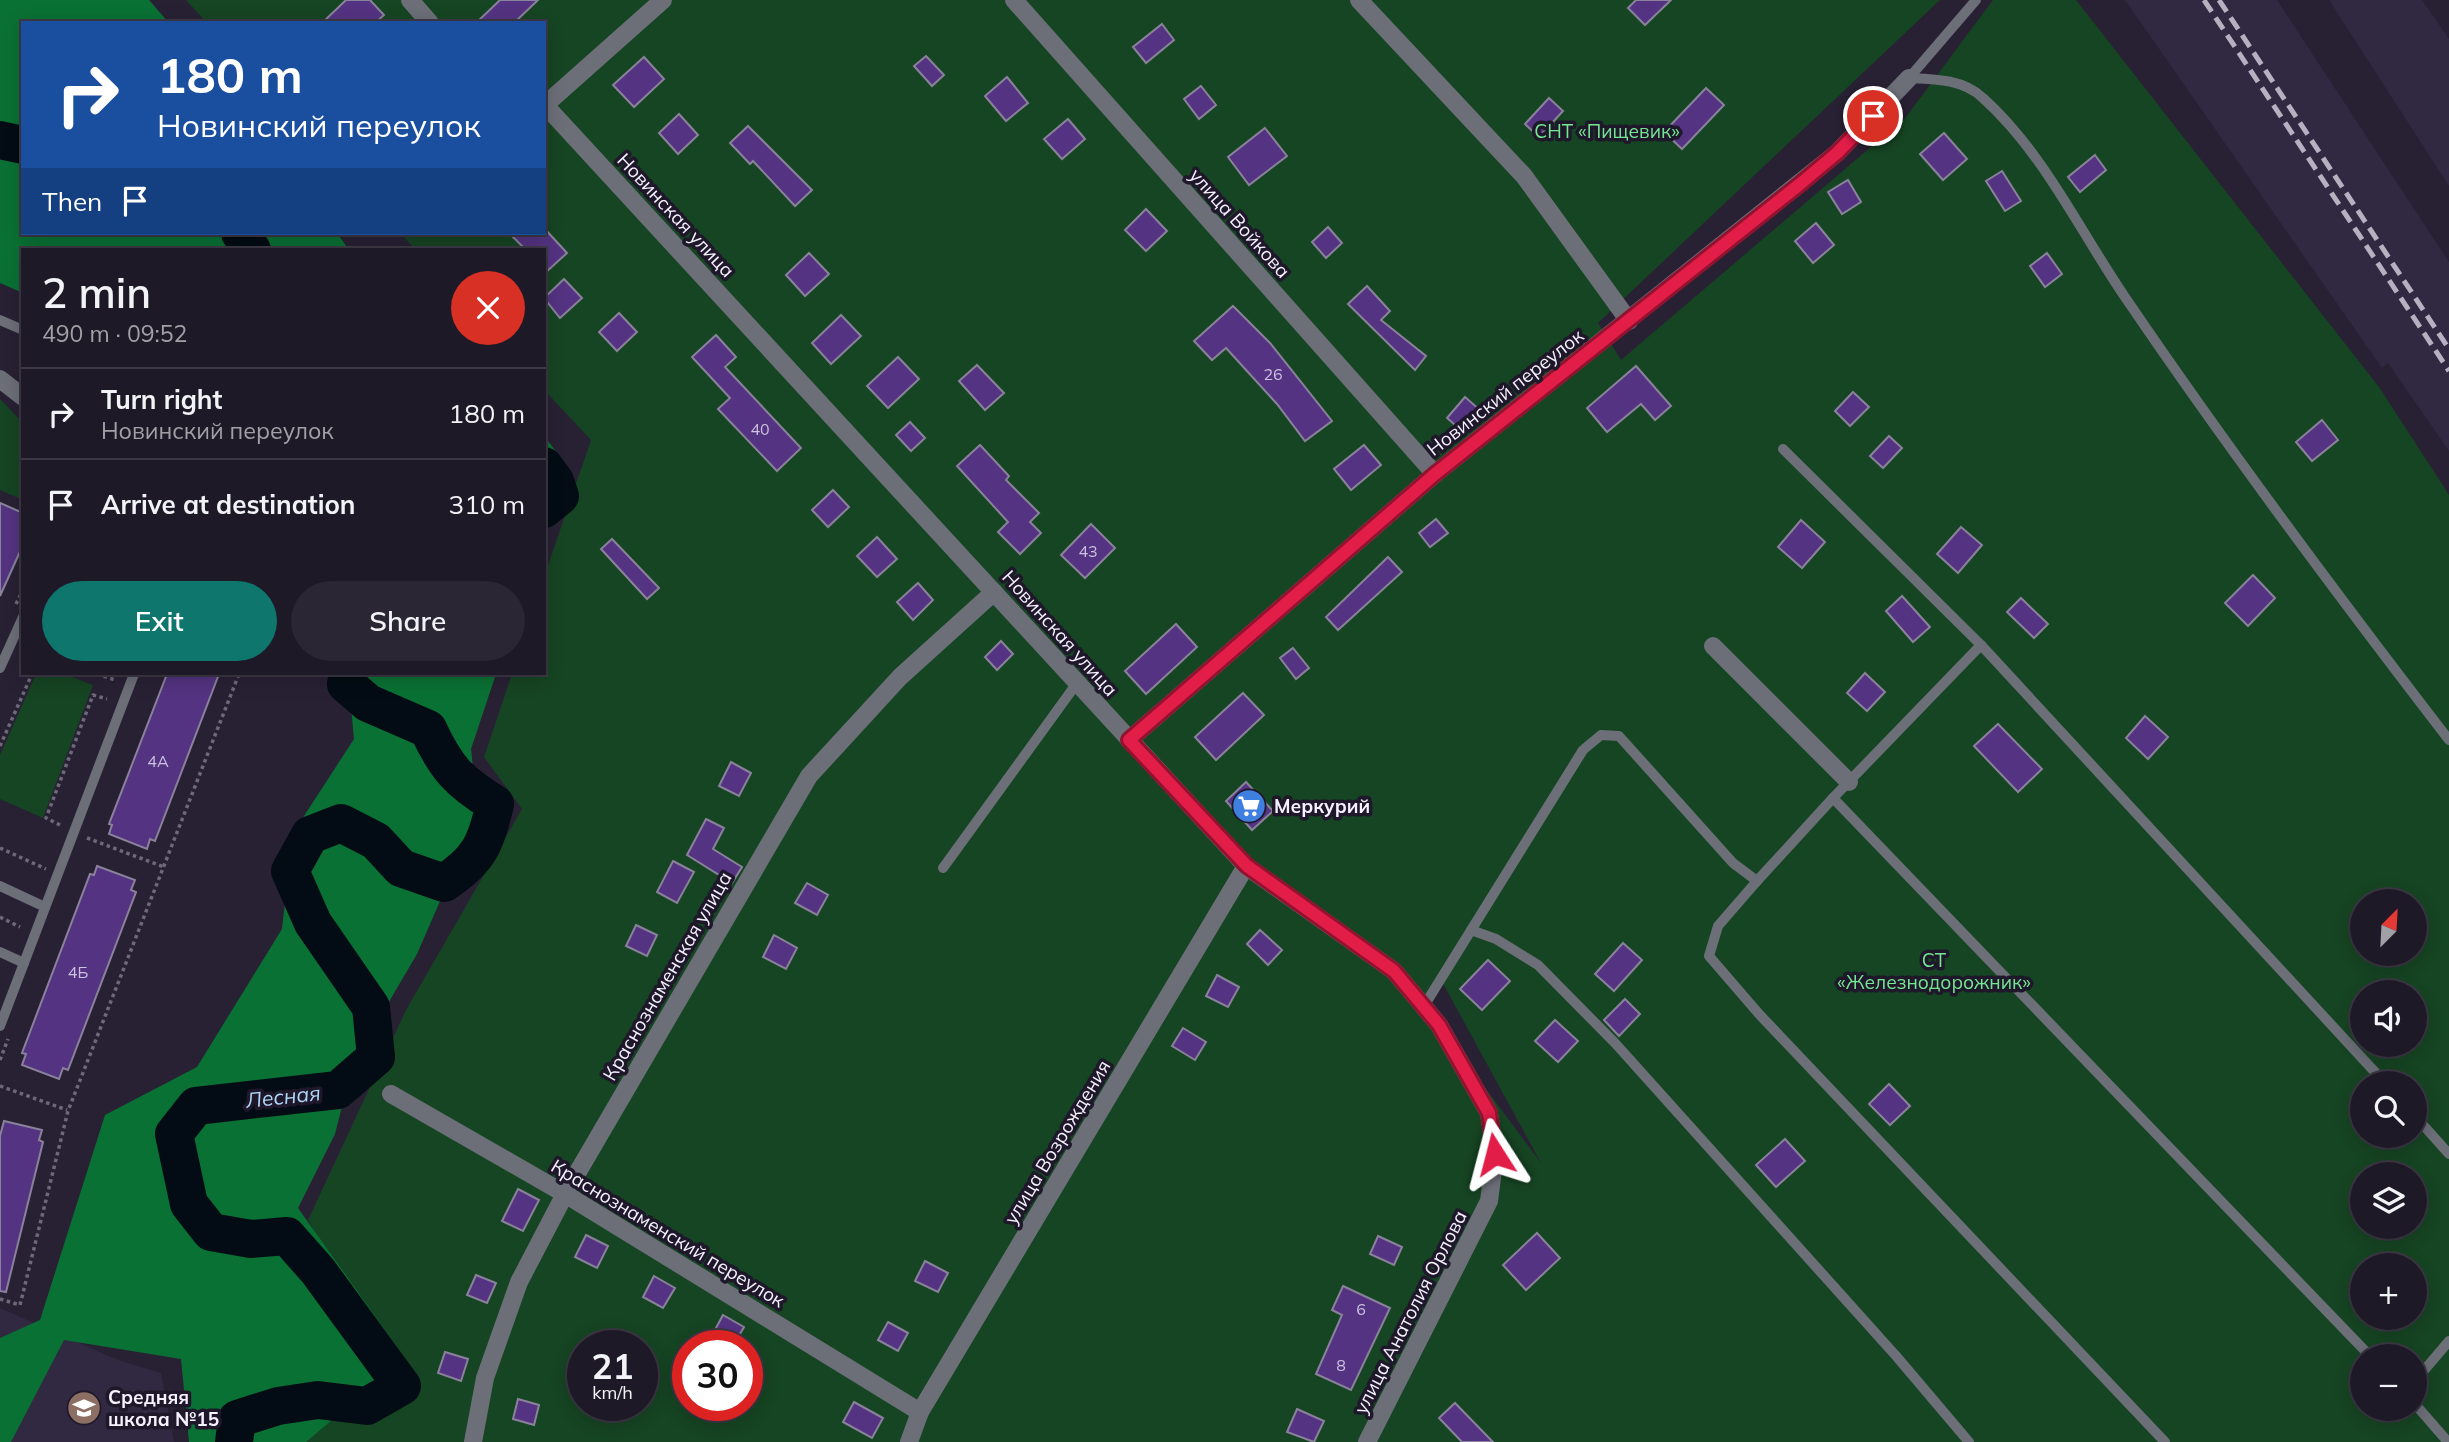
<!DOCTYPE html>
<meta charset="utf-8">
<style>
:root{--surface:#1e1927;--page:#2b2633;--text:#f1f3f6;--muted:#a1a0a7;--line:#3c3844;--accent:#0f766e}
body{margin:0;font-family:Mulish,sans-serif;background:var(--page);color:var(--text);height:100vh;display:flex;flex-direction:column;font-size:26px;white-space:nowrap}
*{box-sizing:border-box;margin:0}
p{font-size:23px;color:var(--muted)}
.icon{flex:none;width:38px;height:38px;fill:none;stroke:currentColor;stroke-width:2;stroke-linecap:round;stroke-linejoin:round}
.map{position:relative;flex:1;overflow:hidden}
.sheet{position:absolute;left:21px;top:248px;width:525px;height:427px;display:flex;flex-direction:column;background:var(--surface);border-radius:0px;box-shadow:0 4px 18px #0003,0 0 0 2px var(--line)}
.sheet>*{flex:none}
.banner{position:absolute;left:21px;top:21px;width:525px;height:214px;border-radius:0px;box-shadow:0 4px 18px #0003,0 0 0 2px var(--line);background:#1a4fa0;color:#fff;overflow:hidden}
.needle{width:46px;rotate:24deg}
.buttons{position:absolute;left:2350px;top:889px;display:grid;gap:14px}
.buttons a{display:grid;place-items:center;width:77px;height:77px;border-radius:50%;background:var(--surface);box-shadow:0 4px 18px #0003,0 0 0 2px var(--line);font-size:35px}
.speed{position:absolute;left:567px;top:1330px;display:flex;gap:14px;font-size:35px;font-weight:700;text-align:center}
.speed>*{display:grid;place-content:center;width:91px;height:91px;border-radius:50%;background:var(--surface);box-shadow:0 4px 18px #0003,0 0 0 2px var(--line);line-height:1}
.speed small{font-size:18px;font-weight:400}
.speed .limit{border:10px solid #d22;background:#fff;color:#111}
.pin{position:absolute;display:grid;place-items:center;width:60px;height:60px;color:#fff;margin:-30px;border:4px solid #fff;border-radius:50%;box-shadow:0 2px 7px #0007}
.me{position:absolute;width:77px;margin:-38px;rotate:351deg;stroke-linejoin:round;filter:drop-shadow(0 0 5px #0008)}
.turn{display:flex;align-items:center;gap:24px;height:147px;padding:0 21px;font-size:32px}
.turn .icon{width:91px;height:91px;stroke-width:2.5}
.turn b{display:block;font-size:49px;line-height:60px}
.then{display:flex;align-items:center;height:66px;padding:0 21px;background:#0003;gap:14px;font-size:26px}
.round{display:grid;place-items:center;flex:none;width:74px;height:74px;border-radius:37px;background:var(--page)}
.summary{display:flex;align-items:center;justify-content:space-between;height:119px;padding:0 21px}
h1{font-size:42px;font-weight:600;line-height:52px}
.primary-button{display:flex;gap:14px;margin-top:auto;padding:14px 21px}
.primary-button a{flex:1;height:80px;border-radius:42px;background:var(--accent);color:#fff;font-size:28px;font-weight:600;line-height:80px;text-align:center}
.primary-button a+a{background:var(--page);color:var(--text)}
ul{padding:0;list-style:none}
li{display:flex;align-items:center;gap:21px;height:91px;padding:0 21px;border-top:2px solid var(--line)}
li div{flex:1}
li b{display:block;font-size:26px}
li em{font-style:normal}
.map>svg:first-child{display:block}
.built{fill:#312841}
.green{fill:#164523;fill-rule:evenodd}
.forest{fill:#0a7134}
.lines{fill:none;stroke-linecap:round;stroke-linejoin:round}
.river{stroke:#030c14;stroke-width:38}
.building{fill:#543382;stroke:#8a829a;stroke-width:2}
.path{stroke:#6e6979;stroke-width:3.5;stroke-dasharray:3.5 3.5;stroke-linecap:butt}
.service{stroke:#6c6e78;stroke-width:10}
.minor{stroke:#6c6e78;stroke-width:18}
.rail{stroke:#b6b1c0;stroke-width:5;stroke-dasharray:14 7;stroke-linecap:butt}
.route-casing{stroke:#92132f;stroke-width:18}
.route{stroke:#e11d48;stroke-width:12}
.labels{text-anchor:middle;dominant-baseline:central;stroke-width:7;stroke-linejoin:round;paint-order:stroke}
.number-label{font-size:16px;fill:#cdc2df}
.park-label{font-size:19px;fill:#74e691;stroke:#1e182a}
.street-label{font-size:19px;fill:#f5f1fe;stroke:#1e182a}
.poi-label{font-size:19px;font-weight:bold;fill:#f5f1fe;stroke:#1e182a;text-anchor:start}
.water-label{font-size:21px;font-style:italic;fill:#aed7f8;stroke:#1e182a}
</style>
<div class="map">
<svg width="2449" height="1442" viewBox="0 0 2449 1442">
<rect width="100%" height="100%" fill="#282134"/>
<!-- built -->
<g class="built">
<polygon points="2125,0 2277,0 2449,262 2449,451 2388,363 2382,368"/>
<polygon points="2329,0 2422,0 2449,39 2449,186"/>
<polygon points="0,1308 118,1360 161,1373 174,1442 0,1442"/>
</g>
<!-- green -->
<g class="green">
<path d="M186 0H1940L1598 323 1621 360 1906 117 1993 0H2076L2379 387 2449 495V1442H273L275 1435 402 1386 308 1220 406 1010 522 809 484 757 512 674H544V577L591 440 544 390V250H416L400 233H544V23H207ZM2362 901H2415V954H2362ZM1440 978 1541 1163 1424 1006ZM2362 992H2415V1045H2362ZM2362 1083H2415V1136H2362ZM2362 1174H2415V1227H2362ZM2362 1265H2415V1318H2362ZM583 1346H642V1405H583ZM688 1346H747V1405H688ZM2362 1356H2415V1409H2362Z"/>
<polygon points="0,399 23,423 23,500 0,490"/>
<polygon points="36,674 64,674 93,685 43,818 0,799 0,755"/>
</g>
<!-- forest -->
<g class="forest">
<polygon points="0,0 149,0 169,23 23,23 23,233 337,233 349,250 23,250 23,293 0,283"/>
<polygon points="544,436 566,464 544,529"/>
<polygon points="348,674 496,674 471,749 478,814 417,954 353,1063 335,1134 298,1208 405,1358 306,1442 189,1442 181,1359 64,1340 11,1442 0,1442 0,1338 40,1320 105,1115 197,1067 282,929 293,833 354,739"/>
</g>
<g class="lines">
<!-- river -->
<g class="river">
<polyline points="0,140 23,145"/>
<polyline points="240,233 252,250"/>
<polyline points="544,466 555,481 560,496 544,509"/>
<path d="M234 1442 237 1419 278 1406 318 1400 367 1406 402 1386 318 1271 287 1236 251 1239 211 1232 189 1204 174 1134 196 1106 338 1090 376 1057 371 1007 313 923 290 871 310 835 341 823 376 841 401 868 444 883C479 860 486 844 495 804 459 782 446 768 428 729L368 703 346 684 348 674"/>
</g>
</g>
<!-- building -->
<g class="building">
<polygon points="346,0 370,0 384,15 375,23 322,23"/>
<polygon points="500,0 538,0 514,23 476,23"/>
<polygon points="1636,0 1671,0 1645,25 1628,8"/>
<polygon points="1162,24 1174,40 1146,63 1133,47"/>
<polygon points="926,56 944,75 932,86 914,66"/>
<polygon points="644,57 664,79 634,107 613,85"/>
<polygon points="1007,77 1028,103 1006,121 985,96"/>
<polygon points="1201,86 1216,105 1199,119 1184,99"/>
<polygon points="1706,88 1724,105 1682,149 1664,132"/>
<polygon points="1549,98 1563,111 1539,137 1525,124"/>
<polygon points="679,114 698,135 678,154 659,133"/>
<polygon points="1068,119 1085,139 1062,159 1044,139"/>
<polygon points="748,126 812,190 795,206 753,161 750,164 730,143"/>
<polygon points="1265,128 1287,156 1249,185 1228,157"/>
<polygon points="1944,133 1967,159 1943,180 1920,154"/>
<polygon points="2095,155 2106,170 2080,192 2068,177"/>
<polygon points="2002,171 2021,201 2005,211 1986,181"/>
<polygon points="1848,180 1861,202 1842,214 1828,192"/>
<polygon points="1146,209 1167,231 1146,251 1125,230"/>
<polygon points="1816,223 1834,245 1813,263 1795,241"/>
<polygon points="1328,227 1342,243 1326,258 1312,242"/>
<polygon points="544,228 567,253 544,274 544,250 526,250 509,233 544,233"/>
<polygon points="809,253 829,274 805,296 786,275"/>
<polygon points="2047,253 2062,274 2045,287 2030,266"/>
<polygon points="564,279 582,298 560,318 544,298"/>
<polygon points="1367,286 1390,311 1381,320 1426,356 1415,370 1348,304"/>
<polygon points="1233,306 1270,343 1332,421 1305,441 1277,404 1226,348 1212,360 1194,341"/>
<polygon points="619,313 637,332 617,351 599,332"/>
<polygon points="841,315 861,336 831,364 812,343"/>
<polygon points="716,335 736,357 725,367 801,448 777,471 718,409 730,398 692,357"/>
<polygon points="898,357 919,379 888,408 867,386"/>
<polygon points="977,365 1004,393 985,410 959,381"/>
<polygon points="1636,366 1671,406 1655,420 1641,404 1607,432 1587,408"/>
<polygon points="1853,392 1869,407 1850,426 1835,411"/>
<polygon points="1465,397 1480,410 1462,431 1447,418"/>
<polygon points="2322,420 2338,440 2312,461 2296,442"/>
<polygon points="910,422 925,438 911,451 896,435"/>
<polygon points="1889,436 1902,448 1883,468 1870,456"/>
<polygon points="980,445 1009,476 1006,480 1039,513 1030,522 1041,533 1020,554 998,532 1008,522 957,466"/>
<polygon points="1364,445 1381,465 1351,490 1334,469"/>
<polygon points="833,490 849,507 828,527 812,510"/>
<polygon points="0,503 23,513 23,545 0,596"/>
<polygon points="1436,519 1448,533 1430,547 1419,533"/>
<polygon points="1801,520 1825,542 1802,568 1778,547"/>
<polygon points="1091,524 1115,548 1085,578 1061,555"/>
<polygon points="1961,527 1982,545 1958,573 1937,554"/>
<polygon points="877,537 897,559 877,577 857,556"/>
<polygon points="612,539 659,588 647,599 601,549"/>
<polygon points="1388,557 1402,572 1338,630 1326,617"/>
<polygon points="2253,575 2275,598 2248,626 2225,603"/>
<polygon points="918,583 933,600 913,620 897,602"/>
<polygon points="1902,596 1930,627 1913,642 1886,611"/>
<polygon points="2021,598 2048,624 2034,638 2007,612"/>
<polygon points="1176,624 1197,647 1146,694 1125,671"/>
<polygon points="1001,641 1013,654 997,670 985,657"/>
<polygon points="1293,648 1309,668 1296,679 1280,658"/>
<polygon points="1865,673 1885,692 1867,711 1847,693"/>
<polygon points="167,674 219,674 155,841 150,839 147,849 109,834 112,825 109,824"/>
<polygon points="1243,693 1264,715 1216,760 1195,737"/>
<polygon points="2145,716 2168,737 2148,759 2126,738"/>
<polygon points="1998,724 2042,769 2018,792 1974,746"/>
<polygon points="731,762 751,773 739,796 719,786"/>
<polygon points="1246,782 1273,811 1252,830 1226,801"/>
<polygon points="706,819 724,828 713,849 742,867 732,883 687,855"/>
<polygon points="673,861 694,872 677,903 657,892"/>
<polygon points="97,866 135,880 131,890 136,892 68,1070 63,1068 59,1079 22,1065 26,1054 22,1053 90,874 94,875"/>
<polygon points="807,883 828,895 817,915 795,903"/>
<polygon points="636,925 657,935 647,956 626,946"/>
<polygon points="1260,930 1282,950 1268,965 1247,944"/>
<polygon points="774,935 797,948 786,969 763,957"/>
<polygon points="1623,943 1642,960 1614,991 1595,974"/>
<polygon points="1488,960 1510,981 1482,1010 1460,989"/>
<polygon points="1217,975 1239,987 1228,1007 1206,996"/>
<polygon points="1625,999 1640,1014 1619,1036 1604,1020"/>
<polygon points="1555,1020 1578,1041 1558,1062 1535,1041"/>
<polygon points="1183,1028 1206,1042 1195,1060 1172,1046"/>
<polygon points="1889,1084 1910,1106 1890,1125 1869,1104"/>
<polygon points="4,1121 42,1130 39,1140 43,1142 6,1292 0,1291 0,1136"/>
<polygon points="1785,1139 1805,1161 1776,1187 1756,1165"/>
<polygon points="518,1189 539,1200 523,1231 502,1221"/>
<polygon points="1537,1233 1560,1258 1526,1290 1503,1265"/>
<polygon points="586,1235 608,1246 597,1268 575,1257"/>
<polygon points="1378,1236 1402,1247 1394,1265 1370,1254"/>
<polygon points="925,1261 948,1273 938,1292 915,1281"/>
<polygon points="476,1275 496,1283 487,1303 467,1295"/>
<polygon points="654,1276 675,1288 663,1308 643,1297"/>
<polygon points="1343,1286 1390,1308 1351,1390 1316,1374 1342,1315 1332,1310"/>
<polygon points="723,1315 744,1327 733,1346 722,1346 710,1339"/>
<polygon points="888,1322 908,1333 898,1351 878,1340"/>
<polygon points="445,1352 468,1359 461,1381 438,1373"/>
<polygon points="518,1399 539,1405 534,1425 513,1419"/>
<polygon points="854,1402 883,1418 872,1438 843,1422"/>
<polygon points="1455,1403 1493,1442 1462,1442 1439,1418"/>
<polygon points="1297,1409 1324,1421 1314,1442 1287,1432"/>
</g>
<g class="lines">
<!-- path -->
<g class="path">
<polyline points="16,604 23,590"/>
<polyline points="97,674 115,680"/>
<polyline points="0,746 32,674"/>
<polyline points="60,825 46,818 93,695 107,699"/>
<polyline points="87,838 164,867"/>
<polyline points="0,848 46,869"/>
<polyline points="0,917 20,927"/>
<polyline points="0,1060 8,1039"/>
<polyline points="0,1086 67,1110"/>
<polyline points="0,1299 20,1305 68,1111 239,674"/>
</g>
<!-- service -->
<g class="service">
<path d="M1909 78C1934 79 1963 79 1983 98 2045 154 2080 232 2127 300 2229 450 2338 596 2449 740"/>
<polyline points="1909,78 1976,0"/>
<polyline points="0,320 23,330"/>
<polyline points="1783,449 1981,645 2385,1083"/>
<polyline points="0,668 23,617"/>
<polyline points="1833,798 1981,645"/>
<polyline points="943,868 1077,683"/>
<polyline points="1757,881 1718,926 1709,956 1759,1014 2165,1442"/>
<polyline points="0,886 45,907"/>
<polyline points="1471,930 1496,939 1538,965 1615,1043 1897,1357 1969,1442"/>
<polyline points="0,952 24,963"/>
<polyline points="1424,1006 1583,750 1601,735 1619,736 1733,863 1757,881 1833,798 2370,1356"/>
<polyline points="0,1026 134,674"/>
<polyline points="2415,1116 2449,1154"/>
<polyline points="2415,1381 2449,1341"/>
<polyline points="2415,1404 2448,1442"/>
</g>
<!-- minor -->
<g class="minor">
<polyline points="410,0 430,23"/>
<polyline points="1014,0 1435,474"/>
<polyline points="1359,0 1524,176 1629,321"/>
<polyline points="544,104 1246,866 1394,971 1439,1025 1489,1113 1495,1155 1489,1201 1367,1442"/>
<polyline points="546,104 663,0"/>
<polyline points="0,379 23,397"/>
<polyline points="1713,646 1849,782"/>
<polyline points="1129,740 1435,474 1837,153 1909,78"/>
<polyline points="391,1094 565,1194 920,1412"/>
<polyline points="473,1442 485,1378 519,1282 565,1194 809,776 900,677 994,592"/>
<polyline points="909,1442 920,1412 1246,866"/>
</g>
<!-- rail -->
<g class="rail">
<polyline points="2204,0 2449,371"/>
<polyline points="2219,0 2449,349"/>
</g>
</g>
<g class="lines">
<!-- route casing -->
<g class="route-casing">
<polyline id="route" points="1495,1154 1489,1113 1439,1025 1394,971 1247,866 1129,740 1435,474 1800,184 1837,153 1873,116"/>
</g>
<!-- route -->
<use href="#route" class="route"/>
</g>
<!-- icons -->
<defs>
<g id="supermarket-disc" transform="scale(1.75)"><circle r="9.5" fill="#3f7fe0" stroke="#1e182a"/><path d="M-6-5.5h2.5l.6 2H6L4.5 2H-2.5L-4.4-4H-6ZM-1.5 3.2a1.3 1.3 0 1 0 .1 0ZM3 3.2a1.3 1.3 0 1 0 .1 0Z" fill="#fff"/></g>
<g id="school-disc" transform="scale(1.75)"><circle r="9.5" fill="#8d6e63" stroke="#1e182a"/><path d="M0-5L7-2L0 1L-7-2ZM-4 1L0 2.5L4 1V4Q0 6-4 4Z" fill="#fff"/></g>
</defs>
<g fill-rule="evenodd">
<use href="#supermarket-disc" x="1249" y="806"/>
<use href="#school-disc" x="84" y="1408"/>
</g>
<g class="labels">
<!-- number labels -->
<g class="number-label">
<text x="1273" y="374">26</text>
<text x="760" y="429">40</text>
<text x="1088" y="551">43</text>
<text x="158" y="761">4А</text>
<text x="78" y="972">4Б</text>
<text x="1361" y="1309">6</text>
<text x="1341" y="1365">8</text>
</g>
<!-- park labels -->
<g class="park-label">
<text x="1607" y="131">СНТ «Пищевик»</text>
<text x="1934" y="960">СТ<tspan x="1934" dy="22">«Железнодорожник»</tspan></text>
</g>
<!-- street labels -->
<g class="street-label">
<text transform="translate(676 215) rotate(47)">Новинская улица</text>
<text transform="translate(1240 223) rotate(48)">улица Войкова</text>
<text transform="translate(1505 392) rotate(-38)">Новинский переулок</text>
<text transform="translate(1060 633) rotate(48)">Новинская улица</text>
<text transform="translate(667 976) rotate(-60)">Краснознаменская улица</text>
<text transform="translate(1057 1142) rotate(-59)">улица Возрождения</text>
<text transform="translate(668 1233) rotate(31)">Краснознаменский переулок</text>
<text transform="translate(1410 1312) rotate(-63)">улица Анатолия Орлова</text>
</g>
<!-- poi labels -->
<g class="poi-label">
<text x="1274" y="806">Меркурий</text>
<text x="108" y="1397">Средняя<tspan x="108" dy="22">школа №15</tspan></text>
</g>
<!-- water labels -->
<g class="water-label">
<text transform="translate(283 1096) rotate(-6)">Лесная</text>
</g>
</g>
</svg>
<div class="buttons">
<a><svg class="needle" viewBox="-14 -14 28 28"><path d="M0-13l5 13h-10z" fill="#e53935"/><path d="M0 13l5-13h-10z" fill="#a1a0a7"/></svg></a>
<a><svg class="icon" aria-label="sound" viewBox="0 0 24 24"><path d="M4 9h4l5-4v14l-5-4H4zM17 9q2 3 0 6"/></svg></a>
<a><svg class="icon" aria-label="search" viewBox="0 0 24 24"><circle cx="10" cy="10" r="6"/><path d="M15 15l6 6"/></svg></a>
<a><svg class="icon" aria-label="layers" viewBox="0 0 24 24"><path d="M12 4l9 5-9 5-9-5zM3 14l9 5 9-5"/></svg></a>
<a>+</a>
<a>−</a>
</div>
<div class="speed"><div>21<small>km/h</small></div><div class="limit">30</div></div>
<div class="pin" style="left:1873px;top:116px;background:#d93025"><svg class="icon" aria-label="arrive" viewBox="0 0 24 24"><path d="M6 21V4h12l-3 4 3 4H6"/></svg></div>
<svg class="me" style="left:1495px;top:1154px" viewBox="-20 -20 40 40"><path d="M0-17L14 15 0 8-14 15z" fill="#e11d48" stroke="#fff" stroke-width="4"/></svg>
<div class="banner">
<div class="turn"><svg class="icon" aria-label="right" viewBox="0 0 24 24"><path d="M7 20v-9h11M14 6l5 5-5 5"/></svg><div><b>180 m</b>Новинский переулок</div></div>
<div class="then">Then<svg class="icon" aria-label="arrive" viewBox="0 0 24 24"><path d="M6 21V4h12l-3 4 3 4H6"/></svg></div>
</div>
<section class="sheet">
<div class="summary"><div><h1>2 min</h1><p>490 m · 09:52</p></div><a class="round" style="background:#d93025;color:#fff"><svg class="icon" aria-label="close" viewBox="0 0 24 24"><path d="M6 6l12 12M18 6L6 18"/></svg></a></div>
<ul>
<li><svg class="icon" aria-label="right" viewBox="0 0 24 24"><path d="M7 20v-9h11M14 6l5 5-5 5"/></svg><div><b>Turn right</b><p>Новинский переулок</p></div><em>180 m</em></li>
<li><svg class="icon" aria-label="arrive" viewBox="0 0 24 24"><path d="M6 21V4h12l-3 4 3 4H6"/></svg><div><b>Arrive at destination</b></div><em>310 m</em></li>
</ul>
<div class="primary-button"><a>Exit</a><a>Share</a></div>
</section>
</div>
